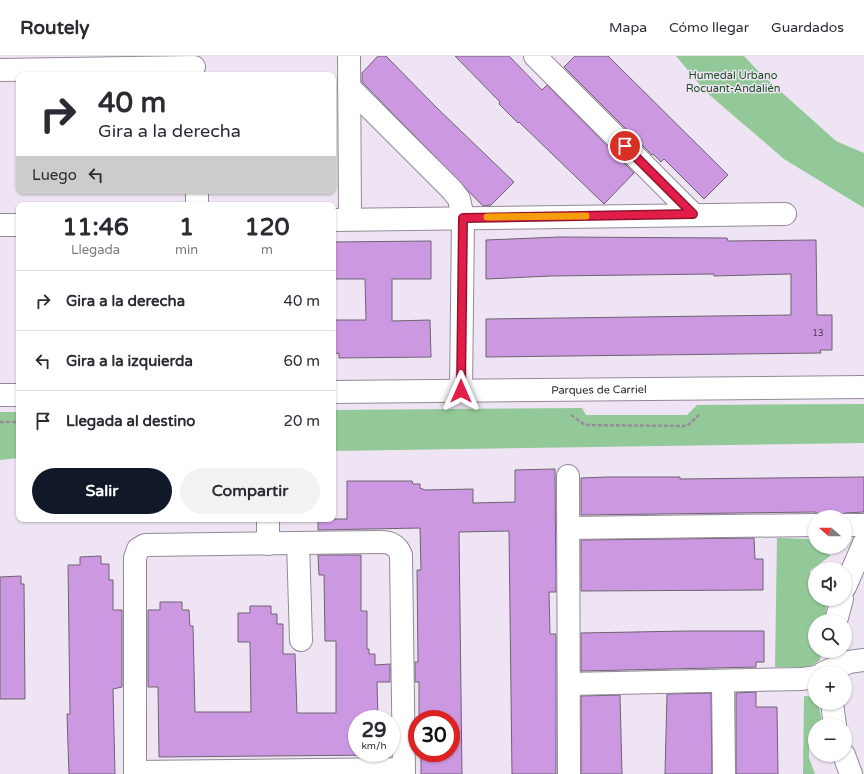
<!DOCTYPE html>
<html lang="es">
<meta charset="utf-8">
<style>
:root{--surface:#fff;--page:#f2f2f3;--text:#2b2b33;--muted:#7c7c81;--line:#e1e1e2;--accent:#111827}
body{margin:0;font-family:"Varela Round",sans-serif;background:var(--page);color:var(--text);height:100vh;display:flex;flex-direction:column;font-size:15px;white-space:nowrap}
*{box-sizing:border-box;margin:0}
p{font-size:13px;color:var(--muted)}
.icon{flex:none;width:22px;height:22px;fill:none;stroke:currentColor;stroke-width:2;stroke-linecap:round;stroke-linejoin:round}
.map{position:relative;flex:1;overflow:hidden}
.drawer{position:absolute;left:16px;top:146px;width:320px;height:320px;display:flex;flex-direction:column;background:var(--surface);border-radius:8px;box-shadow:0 1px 3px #0004}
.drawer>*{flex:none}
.hud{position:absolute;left:16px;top:16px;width:320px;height:122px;border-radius:8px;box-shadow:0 1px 3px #0004;background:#fff;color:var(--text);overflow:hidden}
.needle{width:26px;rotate:291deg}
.controls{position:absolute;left:808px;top:454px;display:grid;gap:8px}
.controls a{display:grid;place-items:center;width:44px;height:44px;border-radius:50%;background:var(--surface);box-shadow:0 1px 3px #0004;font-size:20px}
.speed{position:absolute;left:348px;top:654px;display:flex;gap:8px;font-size:20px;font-weight:700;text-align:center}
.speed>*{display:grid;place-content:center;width:52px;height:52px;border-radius:50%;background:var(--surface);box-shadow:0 1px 3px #0004;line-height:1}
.speed small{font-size:10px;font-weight:400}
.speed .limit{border:6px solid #d22;background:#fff;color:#111}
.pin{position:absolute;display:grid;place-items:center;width:34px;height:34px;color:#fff;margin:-17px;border:2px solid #fff;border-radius:50%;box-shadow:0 1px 4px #0007}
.me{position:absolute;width:44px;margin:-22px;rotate:0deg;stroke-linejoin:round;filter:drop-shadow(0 0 3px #0008)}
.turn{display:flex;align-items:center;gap:14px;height:84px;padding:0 16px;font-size:18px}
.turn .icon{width:52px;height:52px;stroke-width:2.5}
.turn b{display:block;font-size:28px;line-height:34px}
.then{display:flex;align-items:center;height:38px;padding:0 16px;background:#0003;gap:8px;font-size:15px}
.eta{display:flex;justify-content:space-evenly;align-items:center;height:68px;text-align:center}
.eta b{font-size:24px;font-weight:700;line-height:28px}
.cta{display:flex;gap:8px;margin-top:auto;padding:8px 16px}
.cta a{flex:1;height:46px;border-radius:24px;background:var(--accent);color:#fff;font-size:16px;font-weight:700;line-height:46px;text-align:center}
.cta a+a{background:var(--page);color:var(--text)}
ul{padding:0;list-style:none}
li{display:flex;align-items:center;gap:12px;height:60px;padding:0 16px;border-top:1px solid var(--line)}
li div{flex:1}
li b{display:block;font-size:15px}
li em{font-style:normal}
header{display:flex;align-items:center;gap:24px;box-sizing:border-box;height:56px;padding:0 20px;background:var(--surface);border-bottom:1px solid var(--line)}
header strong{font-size:19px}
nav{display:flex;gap:22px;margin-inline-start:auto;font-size:14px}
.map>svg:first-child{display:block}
.green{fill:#93c998}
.building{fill:#cd98e2;stroke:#6d6470}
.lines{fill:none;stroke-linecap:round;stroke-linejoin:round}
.minor-casing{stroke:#938a97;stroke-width:24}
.path{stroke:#968e99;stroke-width:2.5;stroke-dasharray:4 2;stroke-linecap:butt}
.minor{stroke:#fff;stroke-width:22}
.route-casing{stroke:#92132f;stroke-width:10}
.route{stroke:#e11d48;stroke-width:7}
.slow{stroke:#f59e0b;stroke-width:7}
.labels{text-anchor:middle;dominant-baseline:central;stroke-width:3;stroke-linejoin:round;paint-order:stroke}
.number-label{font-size:9px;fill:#4e3d54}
.park-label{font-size:11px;fill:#1a4d23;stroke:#efe4f3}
.street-label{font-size:11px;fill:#231f24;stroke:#efe4f3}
</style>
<header>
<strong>Routely</strong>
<nav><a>Mapa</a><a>Cómo llegar</a><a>Guardados</a></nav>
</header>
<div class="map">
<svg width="864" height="718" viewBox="0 0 864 718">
<rect width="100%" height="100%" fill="#efe4f3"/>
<!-- green -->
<g class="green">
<polygon points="676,0 744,0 760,17 836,85 864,97 864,152 784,103 706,36"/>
<polygon points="864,348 864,387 333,395 333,354 582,352 586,359 687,359 697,349"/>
<polygon points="0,356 19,356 19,402 0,404"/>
<polygon points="777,482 815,483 815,491 827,491 830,500 810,515 811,532 815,535 815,543 823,543 827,548 825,565 815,565 815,595 821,595 820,604 810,611 775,611"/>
<polygon points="804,640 815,641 815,647 818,647 823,669 815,669 815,685 809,688 809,702 815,718 803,718"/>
</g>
<!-- building -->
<g class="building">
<polygon points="378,0 386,0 437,52 514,126 491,149 483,150 362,26 362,17"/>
<polygon points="455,0 509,0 542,34 547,29 634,117 604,148 519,66 518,67 499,48 500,46"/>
<polygon points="575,0 608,0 728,119 704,143 664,103 661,106 653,98 652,99 564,11"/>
<polygon points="560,181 727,182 728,185 816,184 817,259 832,259 832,294 820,294 821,297 486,301 486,263 791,259 791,218 714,220 714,218 551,220 486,223 486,184"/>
<polygon points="431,185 431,223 392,223 392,265 430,264 431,301 339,302 339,297 333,298 333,264 366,264 365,223 333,223 333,186"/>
<polygon points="555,413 556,536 549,536 550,578 556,578 556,718 512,718 509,475 459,476 462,718 421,718 421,697 451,697 451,663 419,663 419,626 415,626 415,606 418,606 417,514 421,514 420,472 318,474 318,463 347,463 347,425 412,425 413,428 420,428 420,432 425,434 473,433 473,447 515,446 515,414"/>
<polygon points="606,421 680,421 680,423 864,421 864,456 845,457 836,461 824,461 815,456 581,459 581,422"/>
<polygon points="754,482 755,503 763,503 763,534 581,535 581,484"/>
<polygon points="318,499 361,499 361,555 367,555 367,593 369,593 369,598 375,598 375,609 390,608 390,626 377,626 378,663 357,663 357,697 378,697 378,699 159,701 158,631 148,631 148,554 160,554 160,546 182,546 182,554 189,554 190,570 193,570 195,656 251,656 250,586 238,586 238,557 250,557 250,550 271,550 271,558 277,558 277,568 283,568 283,598 295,598 297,657 336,657 336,585 325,585 324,519 319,519"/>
<polygon points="101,500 101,508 109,508 109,524 113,524 113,554 122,554 122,631 113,633 115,718 69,718 67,658 70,658 68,509 80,509 80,501"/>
<polygon points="21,520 21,528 24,528 25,643 0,643 0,521"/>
<polygon points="687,575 764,575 764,606 756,606 756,611 581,615 581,577"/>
<polygon points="756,636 756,651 777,651 778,718 736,718 736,637"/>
<polygon points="711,637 712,718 665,718 667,638"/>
<polygon points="620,639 622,718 581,718 581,640"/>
</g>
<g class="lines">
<!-- minor casing -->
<g class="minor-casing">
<g id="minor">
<polyline points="349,0 350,163"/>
<polyline points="535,0 693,158"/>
<polyline points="0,14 194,11"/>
<polyline points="349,31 452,134 459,143 463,162 461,335"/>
<polyline points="197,135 197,149"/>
<polyline points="333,164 785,158"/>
<polyline points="0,169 19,169"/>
<path id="s1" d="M333 336 864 331"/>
<polyline points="0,339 19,339"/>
<polyline points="568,420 569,718"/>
<polyline points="268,463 268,488"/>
<polyline points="845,469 864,469"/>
<polyline points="568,472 815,469"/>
<polyline points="298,487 301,584"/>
<polyline points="845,531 864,487"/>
<polyline points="836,565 842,543"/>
<polyline points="823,617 849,606 864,604"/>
<polyline points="723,625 724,718"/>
<polyline points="569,628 802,623 815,621"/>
<polyline points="832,647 835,669"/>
<polyline points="844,699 851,718"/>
<polyline points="135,716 404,713"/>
<path d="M135 718V502L138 493 145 489 381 486C391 486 397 489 401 499L404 718"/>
</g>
</g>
<!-- path -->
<g class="path">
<polyline points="571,359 585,369 687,370 699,359"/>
<polyline points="0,366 19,366"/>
</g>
<!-- minor -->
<use href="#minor" class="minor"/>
</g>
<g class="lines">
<!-- route casing -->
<g class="route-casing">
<polyline id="route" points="461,335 463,162 693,158 625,90"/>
</g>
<!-- route -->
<use href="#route" class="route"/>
<!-- slow -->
<polyline class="slow" points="487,161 586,160"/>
</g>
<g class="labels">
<!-- number labels -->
<g class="number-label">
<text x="818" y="277">13</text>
</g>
<!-- park labels -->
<g class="park-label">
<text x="733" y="19">Humedal Urbano<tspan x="733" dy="13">Rocuant-Andalién</tspan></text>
</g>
<!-- street labels -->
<g class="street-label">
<text stroke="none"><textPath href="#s1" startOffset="266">Parques de Carriel</textPath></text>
</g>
</g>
</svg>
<div class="controls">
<a><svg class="needle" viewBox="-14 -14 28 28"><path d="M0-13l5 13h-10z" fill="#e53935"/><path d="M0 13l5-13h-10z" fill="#7c7c81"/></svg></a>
<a><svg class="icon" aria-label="sound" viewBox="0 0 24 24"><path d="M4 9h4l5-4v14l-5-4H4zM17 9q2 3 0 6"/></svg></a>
<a><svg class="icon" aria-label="search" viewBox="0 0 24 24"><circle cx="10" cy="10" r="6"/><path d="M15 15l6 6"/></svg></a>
<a>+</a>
<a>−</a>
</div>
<div class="speed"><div>29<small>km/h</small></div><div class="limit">30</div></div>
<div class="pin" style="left:625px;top:90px;background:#d93025"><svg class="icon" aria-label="arrive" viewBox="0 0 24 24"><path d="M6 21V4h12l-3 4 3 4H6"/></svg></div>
<svg class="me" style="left:461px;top:335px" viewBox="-20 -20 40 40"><path d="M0-17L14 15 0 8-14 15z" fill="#e11d48" stroke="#fff" stroke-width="4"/></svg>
<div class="hud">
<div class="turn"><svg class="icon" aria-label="right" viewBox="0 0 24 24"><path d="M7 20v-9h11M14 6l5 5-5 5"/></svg><div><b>40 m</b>Gira a la derecha</div></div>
<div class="then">Luego<svg class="icon" aria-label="left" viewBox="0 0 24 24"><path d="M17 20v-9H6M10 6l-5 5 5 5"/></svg></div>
</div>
<section class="drawer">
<div class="eta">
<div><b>11:46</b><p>Llegada</p></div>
<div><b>1</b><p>min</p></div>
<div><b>120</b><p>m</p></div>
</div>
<ul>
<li><svg class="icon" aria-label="right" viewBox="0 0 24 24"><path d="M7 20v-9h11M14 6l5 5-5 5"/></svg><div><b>Gira a la derecha</b></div><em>40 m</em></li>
<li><svg class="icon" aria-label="left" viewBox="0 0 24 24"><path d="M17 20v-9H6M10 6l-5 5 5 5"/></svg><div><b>Gira a la izquierda</b></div><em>60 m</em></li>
<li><svg class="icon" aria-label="arrive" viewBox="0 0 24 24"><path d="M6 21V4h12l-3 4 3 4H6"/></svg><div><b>Llegada al destino</b></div><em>20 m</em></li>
</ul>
<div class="cta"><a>Salir</a><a>Compartir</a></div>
</section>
</div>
